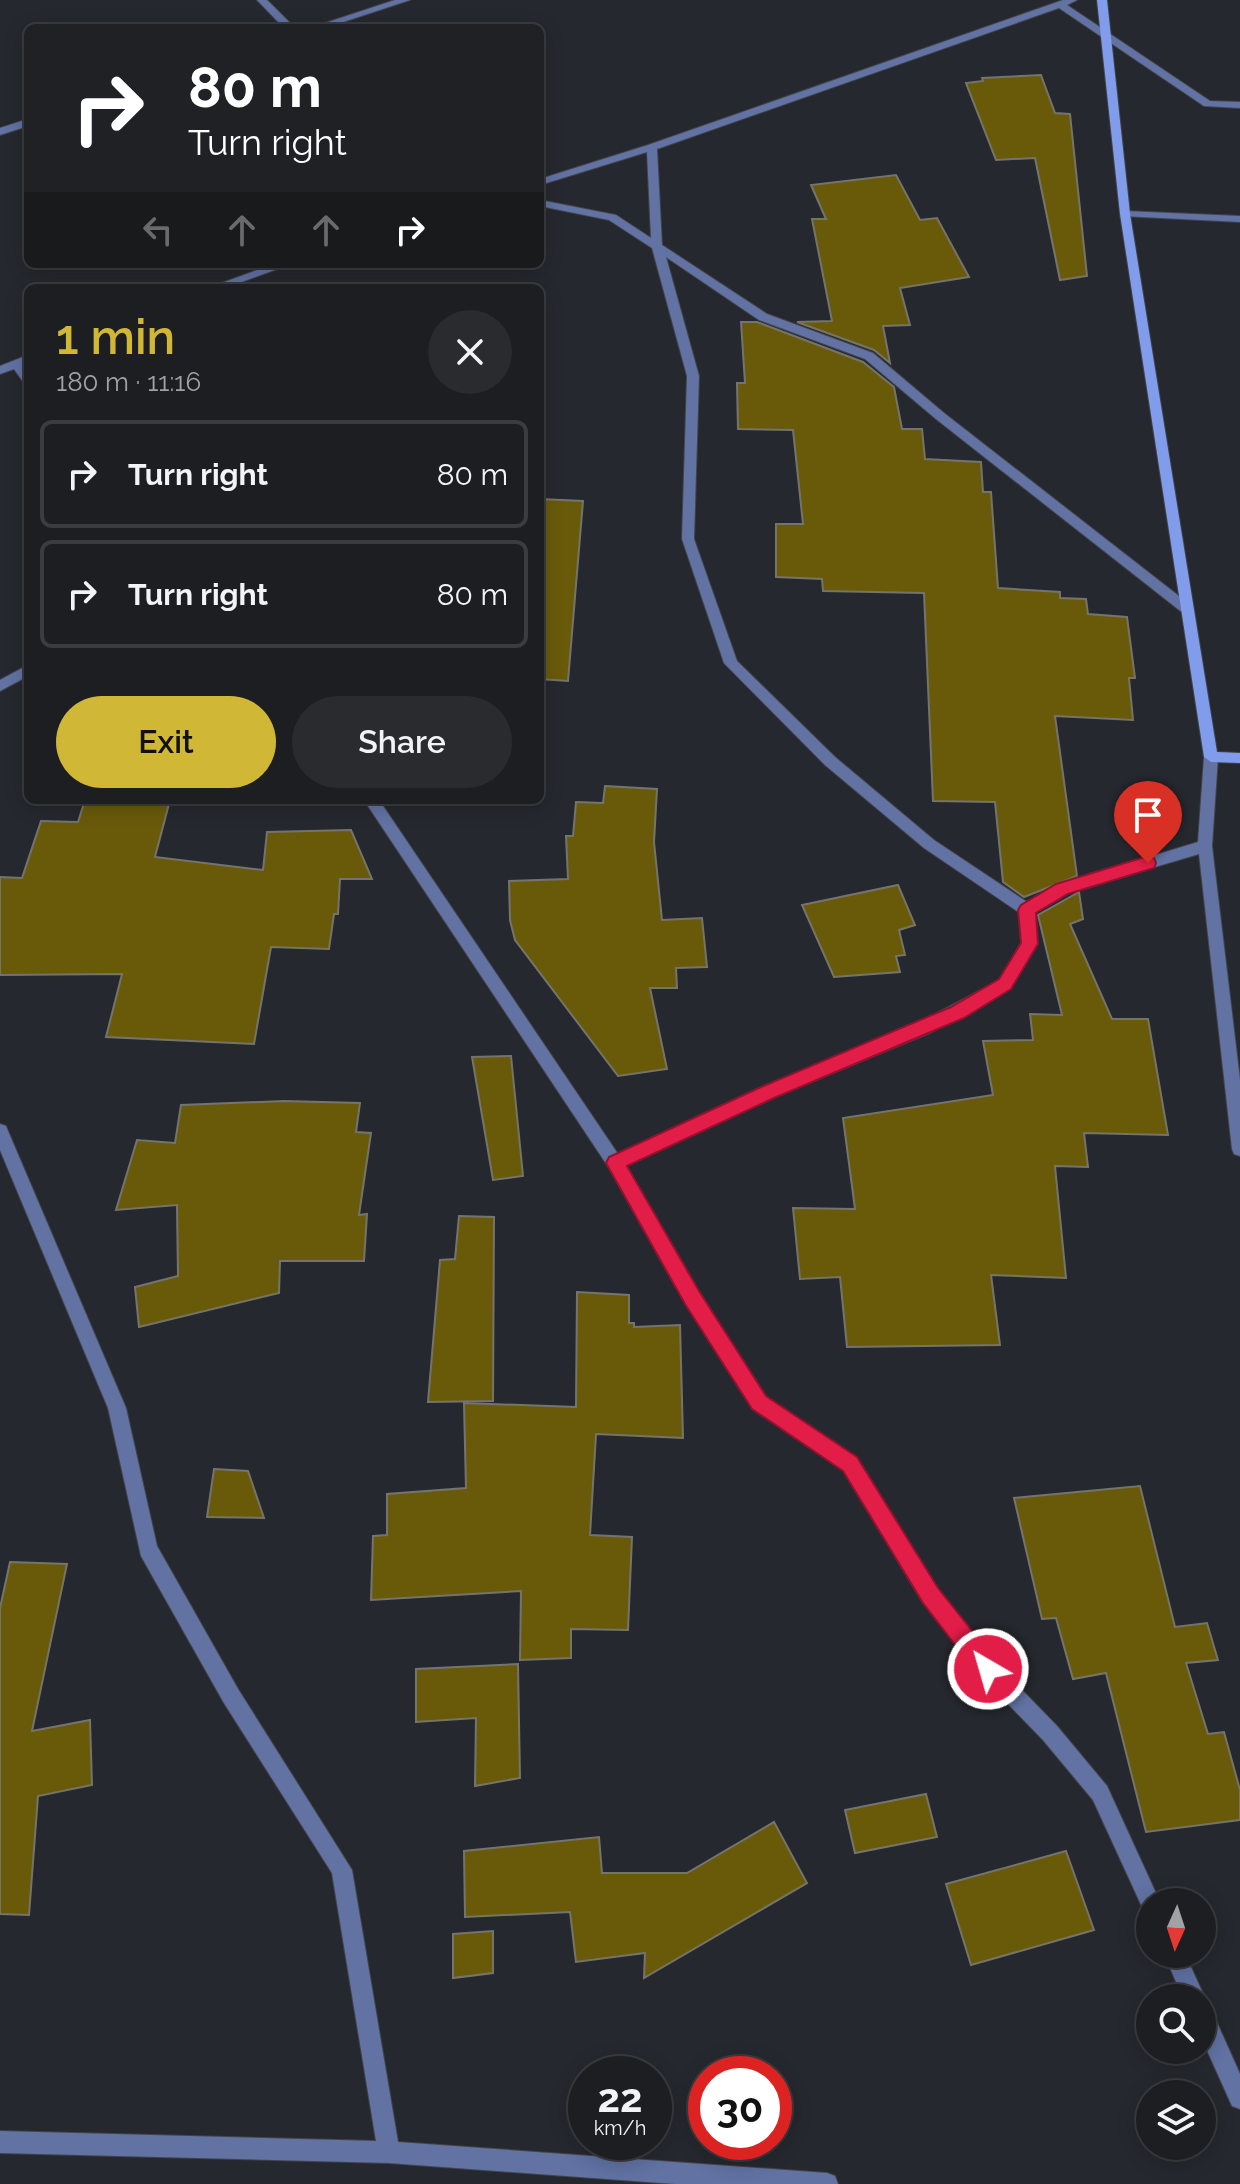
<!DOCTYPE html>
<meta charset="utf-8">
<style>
:root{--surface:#1c1e22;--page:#292b2f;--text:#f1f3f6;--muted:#a0a2a5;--line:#3a3c40;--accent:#d1b736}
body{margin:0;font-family:Raleway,sans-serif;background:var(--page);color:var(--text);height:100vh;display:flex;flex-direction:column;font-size:30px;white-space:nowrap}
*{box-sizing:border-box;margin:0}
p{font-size:26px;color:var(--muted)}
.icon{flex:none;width:44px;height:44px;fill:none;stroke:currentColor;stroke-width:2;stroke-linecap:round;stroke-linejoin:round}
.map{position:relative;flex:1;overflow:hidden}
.side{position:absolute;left:24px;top:284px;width:520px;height:520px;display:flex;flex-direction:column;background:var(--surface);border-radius:12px;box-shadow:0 4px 20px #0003,0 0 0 2px var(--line)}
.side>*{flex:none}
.guide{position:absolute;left:24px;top:24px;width:520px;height:244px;border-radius:12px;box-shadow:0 4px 20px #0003,0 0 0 2px var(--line);background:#202124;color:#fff;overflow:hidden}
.needle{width:52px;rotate:183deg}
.controls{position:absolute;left:1136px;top:1888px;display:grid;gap:16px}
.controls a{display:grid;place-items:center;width:80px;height:80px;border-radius:50%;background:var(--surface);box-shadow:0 4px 20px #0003,0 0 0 2px var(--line);font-size:40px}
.speed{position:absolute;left:568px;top:2056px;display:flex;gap:16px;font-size:40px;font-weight:700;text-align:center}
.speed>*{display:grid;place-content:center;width:104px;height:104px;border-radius:50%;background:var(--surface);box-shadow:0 4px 20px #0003,0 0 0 2px var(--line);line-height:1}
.speed small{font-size:20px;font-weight:400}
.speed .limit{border:12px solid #d22;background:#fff;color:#111}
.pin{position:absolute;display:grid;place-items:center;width:68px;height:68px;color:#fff;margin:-82px -34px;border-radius:50% 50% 50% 0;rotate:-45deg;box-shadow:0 0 8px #0007}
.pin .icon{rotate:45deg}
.me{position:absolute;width:88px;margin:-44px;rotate:322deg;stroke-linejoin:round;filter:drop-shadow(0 0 6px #0008)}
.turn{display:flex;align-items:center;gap:28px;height:168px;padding:0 32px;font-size:36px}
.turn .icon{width:104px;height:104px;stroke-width:2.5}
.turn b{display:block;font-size:56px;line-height:68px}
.lanes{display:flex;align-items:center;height:76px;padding:0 32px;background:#0003;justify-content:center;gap:40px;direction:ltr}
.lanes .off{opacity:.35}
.round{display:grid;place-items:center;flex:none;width:84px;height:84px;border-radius:42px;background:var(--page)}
.headline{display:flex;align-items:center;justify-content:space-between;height:136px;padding:0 32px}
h1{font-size:48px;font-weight:600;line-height:60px;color:var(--accent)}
.primary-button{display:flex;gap:16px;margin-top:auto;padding:16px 32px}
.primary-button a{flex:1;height:92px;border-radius:48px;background:var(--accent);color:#111;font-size:32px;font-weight:600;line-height:92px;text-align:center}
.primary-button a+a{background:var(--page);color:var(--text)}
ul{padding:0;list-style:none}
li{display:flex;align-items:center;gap:24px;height:108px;margin:0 16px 12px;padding:0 16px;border:4px solid var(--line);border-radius:12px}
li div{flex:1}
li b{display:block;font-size:30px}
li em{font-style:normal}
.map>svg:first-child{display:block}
.building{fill:#695a0a;stroke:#75746c;stroke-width:2}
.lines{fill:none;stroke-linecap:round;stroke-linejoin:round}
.street-casing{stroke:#414449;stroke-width:2}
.secondary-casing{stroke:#414449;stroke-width:2}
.street{fill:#6172a3;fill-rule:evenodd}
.secondary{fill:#819cea;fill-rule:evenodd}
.route{fill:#e11d48;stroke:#92132f;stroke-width:2}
</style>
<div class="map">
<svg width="1240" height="2184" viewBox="0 0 1240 2184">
<rect width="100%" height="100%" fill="#25282e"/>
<!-- building -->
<g class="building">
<polygon points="1041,75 1055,113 1070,114 1087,276 1060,280 1035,158 996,160 966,83 983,81 982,78"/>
<polygon points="896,175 920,220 937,218 969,277 900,288 910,325 883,326 890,363 874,350 797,322 832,321 812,219 826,219 811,185"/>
<polygon points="741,322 757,322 863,362 894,387 902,429 922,429 925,459 981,462 983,492 991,492 998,588 1060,592 1060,598 1086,599 1088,614 1127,617 1135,678 1129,678 1133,720 1055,716 1077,876 1024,897 1003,882 995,802 933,801 924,593 823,591 822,579 776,577 776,524 803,524 793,430 738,429 737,383 745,383"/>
<polygon points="540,499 583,501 568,681 540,679"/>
<polygon points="605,786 657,789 654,842 662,920 702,918 707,967 676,968 677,988 650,988 667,1069 618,1076 515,940 510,920 509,881 568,879 566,836 573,836 576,802 603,803"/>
<polygon points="85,800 170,800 155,857 263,870 267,832 351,830 372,879 340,879 338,914 334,914 329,949 271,947 254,1044 106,1037 122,974 0,975 0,877 22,878 41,821 78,822"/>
<polygon points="898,885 915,925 899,930 905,955 896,956 900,972 834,977 802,905"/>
<polygon points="1079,892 1083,919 1070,924 1112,1019 1148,1019 1168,1135 1084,1133 1088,1167 1055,1166 1066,1278 991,1275 1000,1345 847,1347 840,1277 800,1279 793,1208 855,1209 843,1118 993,1095 983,1041 1033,1040 1030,1014 1062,1015 1038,915"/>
<polygon points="511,1056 523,1176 493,1180 472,1057"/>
<polygon points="284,1101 360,1103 356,1132 371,1133 359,1215 367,1214 364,1261 280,1261 279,1293 139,1327 135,1287 178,1276 177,1205 116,1210 137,1140 175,1143 181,1105"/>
<polygon points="459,1216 494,1217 493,1401 428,1402 440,1260 455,1259"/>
<polygon points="577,1292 629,1295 629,1323 634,1323 634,1327 680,1325 683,1438 596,1434 590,1535 632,1537 628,1630 571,1629 571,1658 520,1660 521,1591 371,1600 373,1536 387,1535 387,1494 466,1488 464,1403 576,1407"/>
<polygon points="214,1469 248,1471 264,1518 207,1517"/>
<polygon points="1140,1486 1175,1627 1207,1623 1218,1660 1186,1663 1208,1734 1224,1732 1240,1790 1240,1820 1146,1832 1106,1673 1073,1679 1056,1618 1042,1619 1014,1498"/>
<polygon points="10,1562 67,1564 32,1731 90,1720 92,1785 38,1796 29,1915 0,1914 0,1608"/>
<polygon points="518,1664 520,1778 475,1786 476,1718 416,1722 416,1669"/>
<polygon points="926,1794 937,1837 855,1853 845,1810"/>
<polygon points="774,1822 807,1883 644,1978 645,1953 576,1962 570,1912 465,1917 464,1851 599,1837 602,1873 687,1873"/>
<polygon points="1066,1851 1094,1930 971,1965 946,1884"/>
<polygon points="493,1931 493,1973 453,1978 453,1934"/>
</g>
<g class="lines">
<!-- street casing -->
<g class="street-casing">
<g id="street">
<polygon points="257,0 267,0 295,28 284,28"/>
<polygon points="395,0 410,0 325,28 310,28"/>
<polygon points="1063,0 1077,0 1067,5 1210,101 1240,102 1240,108 1204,106 1059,8 657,149 662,245 767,314 873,353 944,413 1193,607 1193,613 1183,613 936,419 865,359 759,320 666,257 699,376 694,539 737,661 835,757 934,840 1027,902 1057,885 1198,842 1204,757 1211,752 1216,753 1218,757 1212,846 1240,1080 1240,1156 1234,1154 1232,1149 1199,854 1067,893 1035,913 1037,944 1010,988 930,1033 774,1097 625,1166 698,1292 765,1397 856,1458 937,1589 995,1662 1057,1726 1107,1786 1160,1902 1150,1902 1150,1912 1143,1909 1093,1800 1043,1740 981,1676 923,1603 844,1470 753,1409 686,1304 609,1168 364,800 379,800 618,1154 762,1087 918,1023 1000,980 1021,943 1020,913 924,848 825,765 724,663 682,539 687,376 652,248 609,220 540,206 540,200 616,215 651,238 647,152 540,185 540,179 648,145"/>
<polygon points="28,119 28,126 0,135 0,128"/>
<polygon points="1125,211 1240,216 1240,222 1121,216 1121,212"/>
<polygon points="274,264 291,264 225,288 208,288"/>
<polygon points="28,355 28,363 23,365 28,371 28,384 24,383 14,369 0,374 0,366"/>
<polygon points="28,665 28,676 0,691 0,680"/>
<polygon points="0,1124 6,1126 8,1131 126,1408 157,1546 238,1689 352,1870 398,2142 827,2173 835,2176 838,2184 675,2184 389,2163 0,2153 0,2131 376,2141 332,1873 224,1703 141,1556 108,1408 0,1150"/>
<polygon points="1164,1954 1185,1954 1205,1998 1202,2004 1202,1998 1183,1998"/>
<polygon points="1202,2004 1210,2007 1240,2074 1240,2109 1232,2106 1202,2039"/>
</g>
</g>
<!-- secondary casing -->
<g class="secondary-casing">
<polygon id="secondary" points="1097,0 1107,0 1130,214 1217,752 1240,753 1240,763 1211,762 1204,757 1120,214"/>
</g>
<!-- street -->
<use href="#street" class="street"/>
<!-- secondary -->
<use href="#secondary" class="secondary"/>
</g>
<!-- route -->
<polygon class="route" points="1148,856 1154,858 1156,863 1154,868 1068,894 1036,913 1038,944 1011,989 964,1018 774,1098 627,1166 699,1291 766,1396 857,1457 938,1588 996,1661 999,1669 996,1677 988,1680 980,1677 923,1603 843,1471 752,1409 685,1304 606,1163 609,1157 761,1087 951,1007 999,979 1021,943 1018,910 1021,905 1056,884"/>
</svg>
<div class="controls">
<a><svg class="needle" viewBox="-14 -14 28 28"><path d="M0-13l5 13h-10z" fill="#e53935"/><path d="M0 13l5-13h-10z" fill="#a0a2a5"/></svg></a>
<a><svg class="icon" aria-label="search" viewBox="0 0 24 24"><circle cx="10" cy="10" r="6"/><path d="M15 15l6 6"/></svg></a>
<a><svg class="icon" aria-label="layers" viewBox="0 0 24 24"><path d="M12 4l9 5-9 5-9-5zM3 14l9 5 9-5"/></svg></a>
</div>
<div class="speed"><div>22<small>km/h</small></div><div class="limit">30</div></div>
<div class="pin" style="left:1148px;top:863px;background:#d93025"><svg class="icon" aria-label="arrive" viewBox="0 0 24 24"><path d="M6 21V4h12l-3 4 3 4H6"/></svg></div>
<svg class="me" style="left:988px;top:1669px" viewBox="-20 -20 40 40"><circle r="17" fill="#e11d48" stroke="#fff" stroke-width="3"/><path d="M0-11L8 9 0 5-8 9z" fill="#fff"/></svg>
<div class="guide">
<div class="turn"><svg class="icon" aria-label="right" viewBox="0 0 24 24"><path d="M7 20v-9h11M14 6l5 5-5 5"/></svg><div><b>80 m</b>Turn right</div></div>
<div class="lanes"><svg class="icon off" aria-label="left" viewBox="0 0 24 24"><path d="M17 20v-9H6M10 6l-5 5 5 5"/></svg><svg class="icon off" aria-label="ahead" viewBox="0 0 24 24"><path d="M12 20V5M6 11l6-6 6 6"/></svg><svg class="icon off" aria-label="ahead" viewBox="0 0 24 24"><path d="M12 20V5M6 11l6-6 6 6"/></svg><svg class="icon" aria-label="right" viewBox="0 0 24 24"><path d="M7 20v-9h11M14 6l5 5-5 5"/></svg></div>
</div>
<section class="side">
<div class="headline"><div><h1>1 min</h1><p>180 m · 11:16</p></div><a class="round"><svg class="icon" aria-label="close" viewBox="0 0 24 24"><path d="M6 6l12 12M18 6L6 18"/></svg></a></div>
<ul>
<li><svg class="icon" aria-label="right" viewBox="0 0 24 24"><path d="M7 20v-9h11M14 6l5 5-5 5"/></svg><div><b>Turn right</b></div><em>80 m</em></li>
<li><svg class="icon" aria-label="right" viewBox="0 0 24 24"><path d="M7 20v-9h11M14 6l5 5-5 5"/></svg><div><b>Turn right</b></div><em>80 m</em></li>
</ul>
<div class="primary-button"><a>Exit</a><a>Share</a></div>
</section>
</div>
